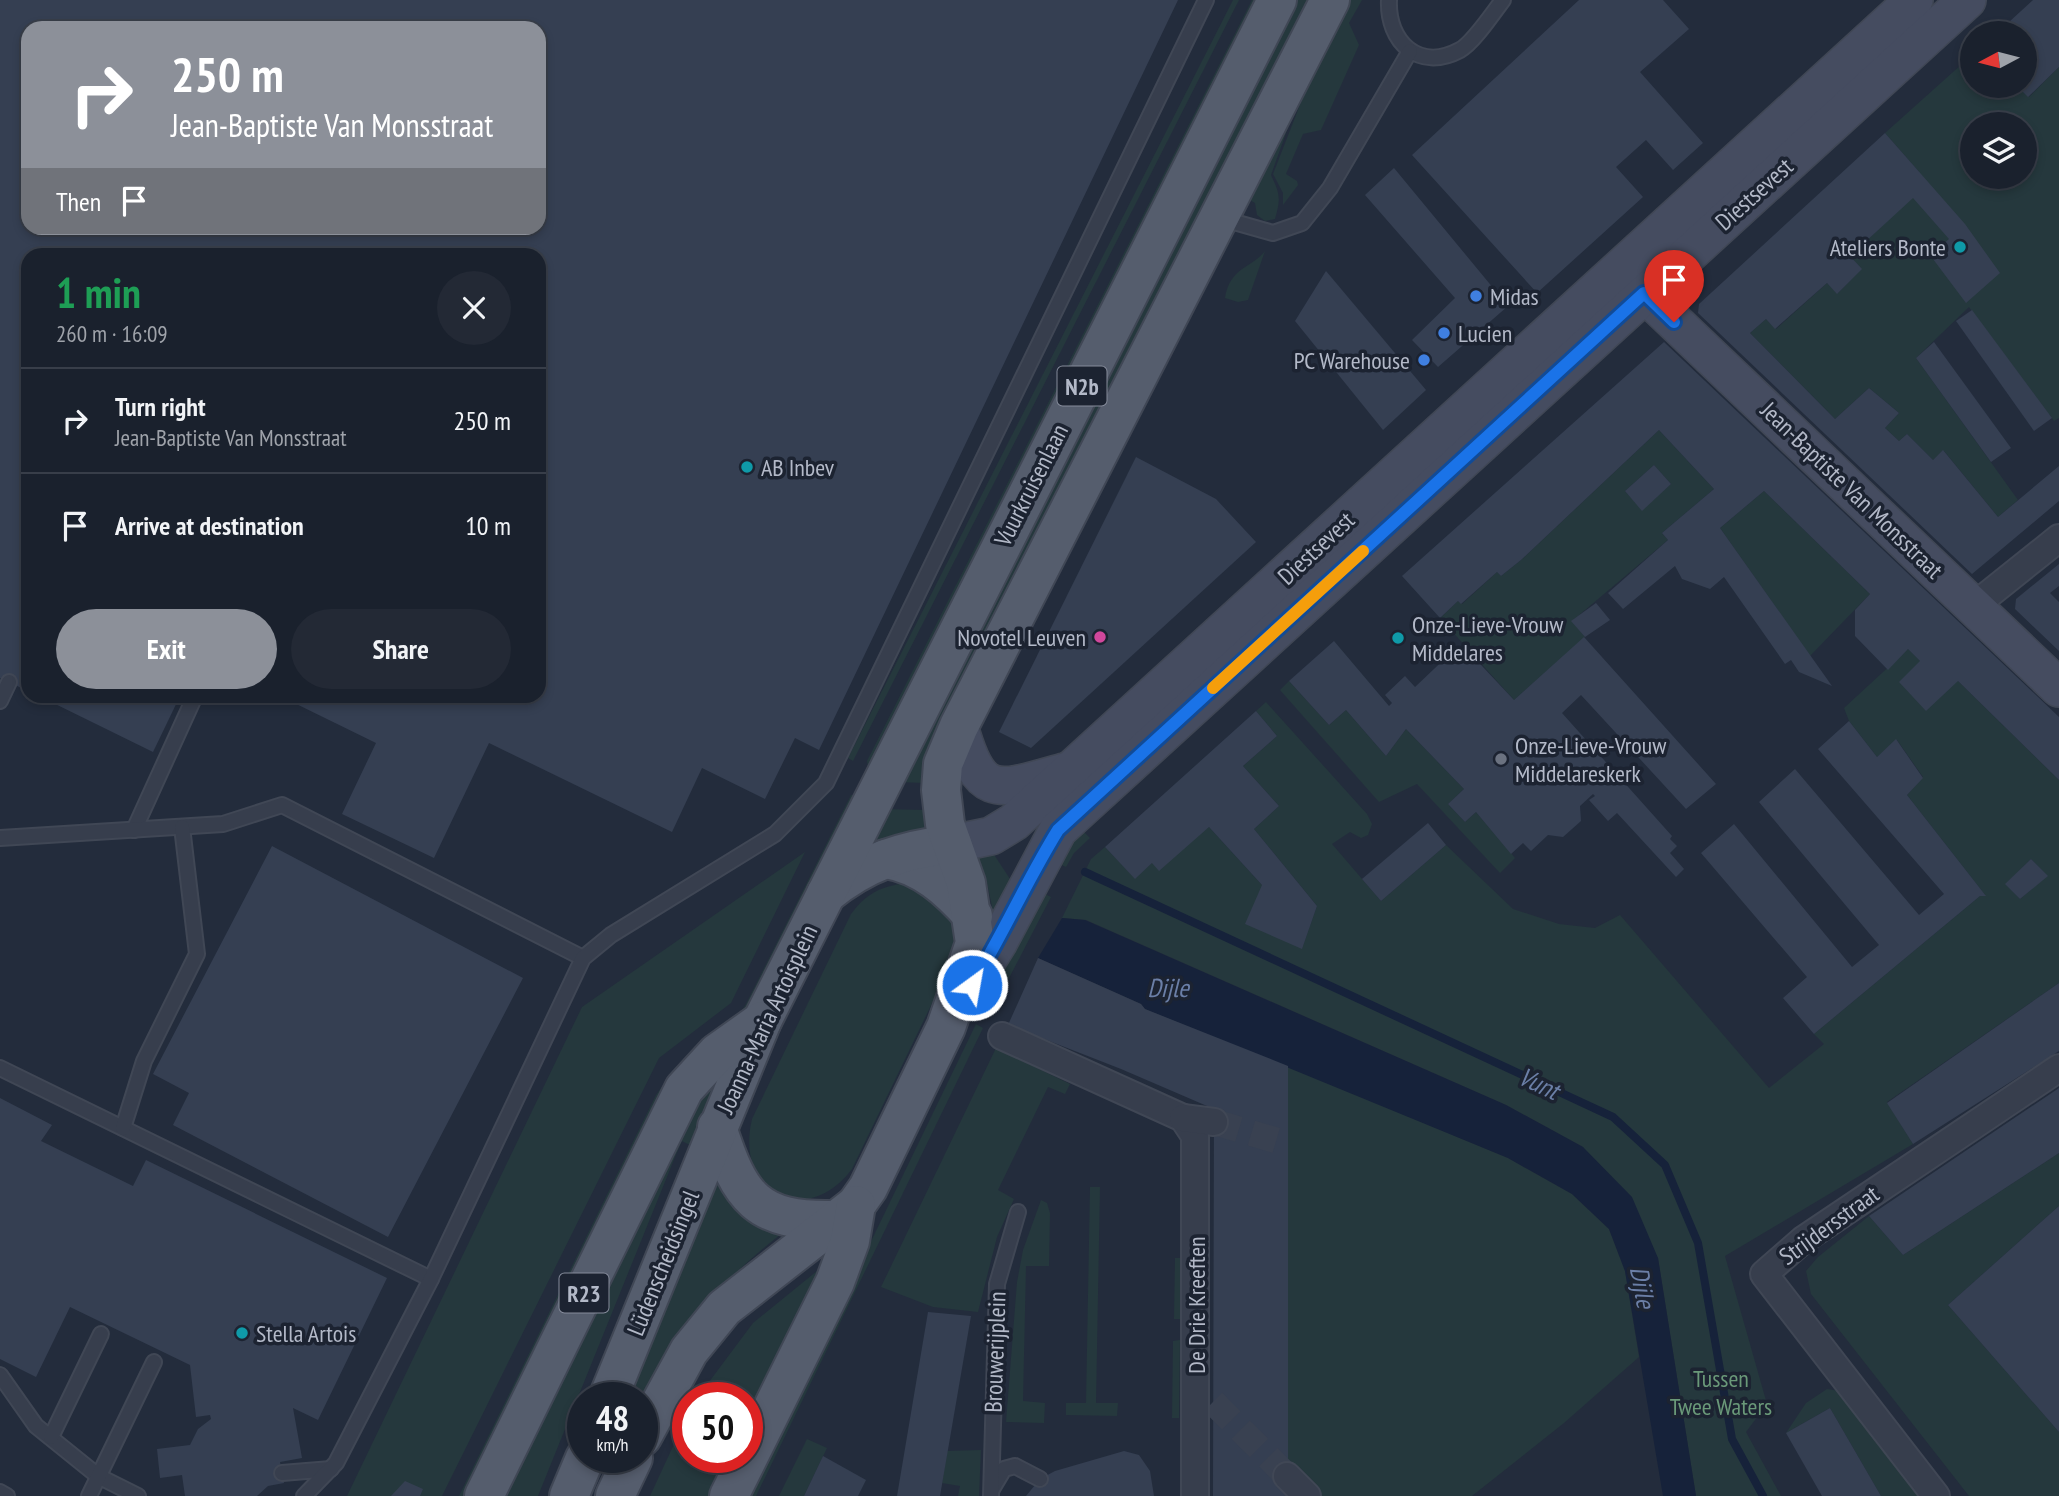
<!DOCTYPE html>
<meta charset="utf-8">
<style>
:root{--surface:#1a212d;--page:#232935;--text:#f1f3f6;--muted:#9fa3aa;--line:#383e49;--accent:#8c9099}
body{margin:0;font-family:"PT Sans Narrow",sans-serif;background:var(--page);color:var(--text);height:100vh;display:flex;flex-direction:column;font-size:26px;white-space:nowrap}
*{box-sizing:border-box;margin:0}
p{font-size:23px;color:var(--muted)}
.icon{flex:none;width:38px;height:38px;fill:none;stroke:currentColor;stroke-width:2;stroke-linecap:round;stroke-linejoin:round}
.map{position:relative;flex:1;overflow:hidden}
.panel{position:absolute;left:21px;top:248px;width:525px;height:455px;display:flex;flex-direction:column;background:var(--surface);border-radius:21px;box-shadow:0 4px 10px #0003,0 0 0 2px var(--line)}
.panel>*{flex:none}
.guide{position:absolute;left:21px;top:21px;width:525px;height:214px;border-radius:21px;box-shadow:0 4px 10px #0003,0 0 0 2px var(--line);background:#8c9099;color:#fff;overflow:hidden}
.needle{width:46px;rotate:263deg}
.buttons{position:absolute;left:1960px;top:21px;display:grid;gap:14px}
.buttons a{display:grid;place-items:center;width:77px;height:77px;border-radius:50%;background:var(--surface);box-shadow:0 4px 10px #0003,0 0 0 2px var(--line);font-size:35px}
.speed{position:absolute;left:567px;top:1382px;display:flex;gap:14px;font-size:35px;font-weight:700;text-align:center}
.speed>*{display:grid;place-content:center;width:91px;height:91px;border-radius:50%;background:var(--surface);box-shadow:0 4px 10px #0003,0 0 0 2px var(--line);line-height:1}
.speed small{font-size:18px;font-weight:400}
.speed .limit{border:10px solid #d22;background:#fff;color:#111}
.pin{position:absolute;display:grid;place-items:center;width:60px;height:60px;color:#fff;margin:-72px -30px;border-radius:50% 50% 50% 0;rotate:-45deg;box-shadow:0 0 7px #0007}
.pin .icon{rotate:45deg}
.me{position:absolute;width:77px;margin:-38px;rotate:32deg;stroke-linejoin:round;filter:drop-shadow(0 0 5px #0008)}
.turn{display:flex;align-items:center;gap:24px;height:147px;padding:0 35px;font-size:32px}
.turn .icon{width:91px;height:91px;stroke-width:2.5}
.turn b{display:block;font-size:49px;line-height:60px}
.then{display:flex;align-items:center;height:66px;padding:0 35px;background:#0003;gap:14px;font-size:26px}
.round{display:grid;place-items:center;flex:none;width:74px;height:74px;border-radius:37px;background:var(--page)}
.overview{display:flex;align-items:center;justify-content:space-between;height:119px;padding:0 35px}
h1{font-size:42px;font-weight:600;line-height:52px;color:#1e9e55}
.action{display:flex;gap:14px;margin-top:auto;padding:14px 35px}
.action a{flex:1;height:80px;border-radius:42px;background:var(--accent);color:#fff;font-size:28px;font-weight:600;line-height:80px;text-align:center}
.action a+a{background:var(--page);color:var(--text)}
ul{padding:0;list-style:none}
li{display:flex;align-items:center;gap:21px;height:105px;padding:0 35px;border-top:2px solid var(--line)}
li div{flex:1}
li b{display:block;font-size:26px}
li em{font-style:normal}
.map>svg:first-child{display:block}
.green{fill:#25383d;fill-rule:evenodd}
.water{fill:#16223a}
.lines{fill:none;stroke-linecap:round;stroke-linejoin:round}
.stream{stroke:#16223a;stroke-width:8}
.building{fill:#353f52;fill-rule:evenodd}
.street-tunnel{stroke:#394151;stroke-width:26;stroke-dasharray:26 13;stroke-linecap:butt}
.lane-casing{stroke:#404755;stroke-width:18}
.street-casing{stroke:#404755;stroke-width:30}
.secondary-casing{stroke:#404755;stroke-width:40}
.primary-casing{stroke:#404755;stroke-width:42}
.lane{stroke:#373e4d;stroke-width:14}
.street{stroke:#373e4d;stroke-width:26}
.secondary{stroke:#454c60;stroke-width:37}
.primary{stroke:#555d6d;stroke-width:38}
.route-casing{stroke:#114b97;stroke-width:18}
.route{stroke:#1a73e8;stroke-width:12}
.slow{stroke:#f59e0b;stroke-width:12}
.culture-dot{fill:#0f9aa8;stroke:#1c2331;stroke-width:2.5}
.shop-dot{fill:#3f7fe0;stroke:#1c2331;stroke-width:2.5}
.hotel-dot{fill:#d1479c;stroke:#1c2331;stroke-width:2.5}
.worship-dot{fill:#6b7280;stroke:#1c2331;stroke-width:2.5}
.labels{text-anchor:middle;dominant-baseline:central;stroke-width:7;stroke-linejoin:round;paint-order:stroke}
.shield{fill:#1c2331;stroke:#868c9b;stroke-width:2}
.shield-label{font-size:23px;font-weight:bold;fill:#b3b9c8}
.street-label{font-size:24px;fill:#b3b9c8;stroke:#1c2331}
.poi-label{font-size:24px;fill:#b3b9c8;stroke:#1c2331;text-anchor:start}
.park-label{font-size:24px;fill:#6a9979;stroke:#1c2331}
.water-label{font-size:26px;font-style:italic;fill:#6b7fa7;stroke:#1c2331}
</style>
<div class="map">
<svg width="2059" height="1496" viewBox="0 0 2059 1496">
<rect width="100%" height="100%" fill="#232c3c"/>
<!-- green -->
<g class="green">
<polygon points="1233,0 1239,0 853,761 848,758"/>
<polygon points="1252,0 1260,0 870,768 868,767 867,761"/>
<polygon points="1291,0 1313,0 926,783 896,782"/>
<polygon points="1348,0 1362,0 1349,23 1359,45 1321,130 1303,134 1286,174 1297,181 1298,185 1283,205 1283,193 1273,174 1310,79"/>
<path d="M1972 55V86H2001L2011 97 2020 89 2029 97 2059 67V418L2054 421 1969 307 1916 358 2018 500 1998 517 1944 451 1933 460 1907 434 1899 441 1885 428 1899 413 1869 388 1835 419 1750 333 1766 319 1776 329 1827 283 1838 293 1861 269 1850 256 1881 227 1919 172 1885 133ZM1972 124H2025V177H1972Z"/>
<path d="M1306 77 1271 175C1280 194 1281 198 1275 219L1265 221 1257 215 1255 203 1248 199Z"/>
<path d="M1265 251 1248 300 1238 302 1225 298C1230 267 1252 268 1265 251Z"/>
<path d="M1659 430 1714 489 1662 533 1668 540 1572 621 1585 637 1514 700 1440 618 1458 601 1462 604 1497 572 1501 576 1521 560ZM1654 465 1671 484 1642 510 1625 491Z"/>
<polygon points="1764,491 1870,594 1810,656 1720,528"/>
<path d="M1908 649 1920 661 1958 681 2059 780V983L1887 1102 1913 1144 1725 1256 1767 1404 1746 1432 1781 1496H1696L1658 1258 1583 1147 1506 1105 1086 920 1062 918 1091 859 1105 847 1135 878 1152 863 1209 827 1262 885 1302 948 1317 906 1254 829 1279 806 1243 766 1277 736 1256 711 1266 702 1367 814 1372 824 1368 835 1361 838 1350 832 1332 844 1381 901 1446 845 1513 909 1559 924 1595 928 1620 915 1769 1088 1824 1044 1814 1034 1980 896 1985 895 1907 795 1923 777 1897 740 1877 757 1849 721 1844 708ZM2031 859 2047 876 2020 899 2006 884Z"/>
<polygon points="1289,681 1329,725 1346,710 1386,756 1406,729 1464,789 1448,804 1465,822 1476,812 1515,858 1500,873 1417,784 1379,802 1280,690"/>
<polygon points="851,795 858,796 762,990 468,1496 459,1496 656,1095 675,1068 738,1017 746,1004"/>
<polygon points="882,809 926,810 931,832 863,852"/>
<polygon points="1083,831 1090,838 1074,853 1066,867 1057,863 1067,845"/>
<polygon points="991,850 1010,879 993,911 986,878 976,858"/>
<polygon points="805,852 731,1003 659,1058 442,1496 347,1496 582,1007"/>
<path d="M905 883C945 894 962 924 951 964L852 1169C806 1230 734 1193 752 1119L851 914C866 894 879 887 905 883Z"/>
<polygon points="1041,892 1051,897 990,1015 982,1011"/>
<polygon points="976,1024 983,1028 756,1496 748,1496"/>
<polygon points="996,1048 1070,1084 1065,1094 1048,1087 998,1190 1014,1199 997,1237 978,1312 933,1307 881,1287"/>
<polygon points="1288,1066 1508,1158 1572,1194 1609,1229 1625,1271 1639,1357 1564,1423 1472,1496 1317,1496 1288,1466"/>
<polygon points="719,1078 690,1145 682,1141 675,1157 538,1496 498,1496 692,1103"/>
<polygon points="2059,1153 2059,1206 1948,1305 2059,1432 2059,1496 1969,1496 1811,1294 1806,1271 1818,1257 1869,1216 1903,1255"/>
<path d="M716 1180 742 1216 781 1234C723 1280 674 1331 641 1398H626Z"/>
<polygon points="1090,1187 1100,1187 1096,1403 1118,1403 1117,1416 1066,1415 1066,1403 1086,1403"/>
<polygon points="1041,1200 1047,1203 1050,1213 1049,1266 1026,1266 1023,1401 1045,1403 1044,1423 1006,1422 1017,1282 1023,1250"/>
<polygon points="1175,1258 1182,1258 1181,1319 1174,1319"/>
<polygon points="828,1262 747,1428 747,1398 697,1398 753,1323"/>
<polygon points="1180,1340 1179,1418 1172,1418 1173,1341"/>
<polygon points="1827,1389 1840,1391 1925,1496 1881,1496 1830,1408 1786,1433 1806,1403"/>
<polygon points="688,1414 688,1458 733,1458 714,1496 650,1496"/>
<polygon points="807,1439 827,1448 804,1496 779,1496"/>
<polygon points="981,1450 979,1496 958,1496 960,1486 942,1483 947,1451"/>
</g>
<!-- water -->
<polygon class="water" points="1062,918 1085,920 1506,1105 1583,1147 1632,1197 1658,1258 1696,1496 1663,1496 1625,1271 1609,1229 1572,1194 1508,1158 1145,1009 1141,1004 1038,958"/>
<g class="lines">
<!-- stream -->
<polyline class="stream" points="1085,872 1613,1117 1665,1165 1698,1243 1732,1439 1763,1496"/>
</g>
<!-- building -->
<g class="building">
<path d="M0 0H1178L819 750 795 738 765 799 702 768 672 832 489 743 434 858 342 814 376 743 280 696H539V256H28V691L0 678ZM28 28H539V228H28Z"/>
<polygon points="1579,0 1663,0 1689,29 1640,72 1703,143 1673,170 1646,140 1616,167 1643,197 1537,293 1412,155"/>
<polygon points="2033,0 2059,0 2059,67 2028,97 2020,89 2011,97 2001,86 2025,86 2025,33 1997,33"/>
<polygon points="1885,133 1965,224 2000,273 1966,303 1930,255 1949,239 1913,198 1850,256 1862,269 1837,294 1827,283 1775,329 1766,319 1750,333 1835,419 1869,388 1899,413 1885,428 1899,441 1907,434 1933,460 1943,450 1998,517 2059,466 2059,501 1972,574 1698,313 1699,304"/>
<polygon points="1394,168 1508,306 1438,367 1412,340 1455,298 1365,195"/>
<polygon points="1326,271 1426,390 1383,430 1295,321"/>
<polygon points="1972,310 2052,418 2034,431 1956,321"/>
<polygon points="1664,342 2059,717 2059,780 1958,681 1926,711 1899,682 1920,661 1908,649 1888,670 1855,636 1855,610 1870,594 1764,491 1720,528 1832,686 1799,672 1791,660 1785,664 1724,577 1710,589 1682,579 1675,566 1623,609 1608,593 1668,540 1662,533 1714,489 1659,430 1521,560 1501,576 1497,572 1461,604 1458,601 1440,618 1402,576"/>
<polygon points="1934,342 2011,448 1991,462 1916,358"/>
<polygon points="1136,457 1216,499 1256,542 1031,748 999,732"/>
<polygon points="1654,465 1671,484 1642,511 1625,491"/>
<polygon points="2059,564 2059,586 2050,593 2059,602 2059,651 2015,609 2016,599"/>
<polygon points="1596,603 1610,620 1585,637 1571,621"/>
<polygon points="1584,637 1716,784 1686,809 1581,695 1562,713 1672,836 1670,839 1677,846 1670,853 1684,869 1676,877 1617,813 1608,821 1589,800 1595,796 1593,794 1580,806 1581,821 1563,837 1548,835 1531,851 1523,843 1511,854 1476,812 1465,822 1448,804 1464,789 1406,729 1386,756 1346,710 1329,725 1289,681 1334,641 1389,706 1392,703 1385,695 1405,676 1415,687 1454,650 1459,657 1467,650 1514,700"/>
<polygon points="39,696 180,696 153,752"/>
<polygon points="1256,711 1277,736 1243,766 1279,806 1254,829 1317,906 1302,949 1245,924 1262,885 1209,827 1159,871 1152,863 1135,879 1105,847"/>
<polygon points="1849,721 1877,757 1896,739 1923,778 1907,795 1986,896 1980,896 1814,1034 1783,998 1807,977 1701,853 1734,824 1852,967 1879,945 1759,802 1795,769 1919,915 1944,894 1818,749"/>
<polygon points="1428,823 1446,845 1381,901 1362,879"/>
<polygon points="272,846 523,978 388,1237 173,1125 189,1093 153,1074"/>
<polygon points="2031,859 2048,876 2020,899 2005,884"/>
<polygon points="1038,958 1141,1004 1145,1009 1288,1066 1288,1496 1213,1496 1214,1109 1121,1069 1008,1025"/>
<polygon points="2059,983 2059,1051 1913,1144 1887,1103"/>
<polygon points="2059,1088 2059,1153 1903,1255 1869,1216"/>
<polygon points="0,1098 52,1125 41,1141 133,1186 146,1160 387,1278 318,1420 293,1408 302,1458 280,1462 284,1483 268,1486 257,1496 185,1496 182,1475 160,1478 157,1449 190,1445 198,1429 211,1419 210,1415 196,1417 190,1365 70,1307 36,1377 0,1359"/>
<polygon points="2059,1206 2059,1432 1948,1305"/>
<polygon points="928,1312 971,1316 940,1496 897,1496"/>
<polygon points="1830,1408 1881,1496 1822,1496 1786,1433"/>
<polygon points="1124,1451 1139,1455 1150,1471 1154,1496 1026,1496 1040,1479 1055,1471"/>
<polygon points="823,1456 866,1480 858,1496 804,1496"/>
<polygon points="405,1481 423,1489 420,1496 391,1496"/>
</g>
<g class="lines">
<!-- street-tunnel -->
<g class="street-tunnel">
<polyline points="1214,1122 1288,1144"/>
<polyline points="1213,1402 1287,1476"/>
</g>
<!-- lane casing -->
<g class="lane-casing">
<g id="lane">
<path d="M1389 0C1387 42 1419 72 1460 50 1473 43 1493 13 1503 0"/>
<polyline points="1220,218 1273,233 1302,223 1330,188 1410,51"/>
<polyline points="0,701 9,682"/>
<polyline points="134,830 195,696"/>
<polyline points="0,838 223,824 282,805 583,958"/>
<polyline points="0,1068 431,1279"/>
<polyline points="123,1128 144,1061 197,954 182,827"/>
<polyline points="0,1375 36,1426 98,1476 138,1496"/>
<polyline points="51,1437 101,1334"/>
<polyline points="282,1473 331,1469"/>
<polyline points="992,1489 1004,1469 1015,1466 1040,1479"/>
<polyline points="0,1492 7,1496"/>
<polyline points="89,1496 154,1362"/>
<polyline points="304,1496 336,1463 431,1279 583,958 611,935 775,834 826,783 1206,0"/>
<polyline points="991,1496 997,1284 1018,1212"/>
</g>
</g>
<!-- street casing -->
<g class="street-casing">
<g id="street">
<polyline points="1974,606 2059,538"/>
<polyline points="1002,1036 1183,1118 1195,1136 1195,1496"/>
<polyline points="1183,1118 1214,1122"/>
<polyline points="1287,1476 1307,1496"/>
<polyline points="1936,1496 1764,1274 1803,1240 2059,1068"/>
</g>
</g>
<!-- secondary casing -->
<g class="secondary-casing">
<g id="secondary">
<polyline points="1644,293 2059,688"/>
<path d="M959 726C980 801 997 791 1064 772"/>
<polyline points="952,844 991,836 1014,822 1914,0"/>
<polyline points="965,996 998,943 1058,830 1967,0"/>
</g>
</g>
<!-- primary casing -->
<g class="primary-casing">
<g id="primary">
<path d="M886 859C923 865 949 889 973 916"/>
<path d="M826 894C865 862 902 850 952 844"/>
<path d="M717 1127C740 1198 756 1222 835 1220"/>
<polyline points="608,1398 762,1021 1277,0"/>
<polyline points="642,1437 689,1351 724,1308 856,1205 868,1188 946,1027 975,943 966,883 945,824 941,790 943,764 959,726 1330,0"/>
<polyline points="484,1496 684,1089 717,1053 762,1021"/>
<polyline points="569,1496 585,1458"/>
<polyline points="615,1496 633,1458"/>
<polyline points="729,1496 835,1282 850,1241 856,1205"/>
</g>
</g>
<!-- lane -->
<use href="#lane" class="lane"/>
<!-- street -->
<use href="#street" class="street"/>
<!-- secondary -->
<use href="#secondary" class="secondary"/>
<!-- primary -->
<use href="#primary" class="primary"/>
</g>
<g class="lines">
<!-- route casing -->
<g class="route-casing">
<path id="route" d="M972 985C1003 934 1027 880 1058 830L1644 293 1674 322"/>
</g>
<!-- route -->
<use href="#route" class="route"/>
<!-- slow -->
<polyline class="slow" points="1213,688 1363,551"/>
</g>
<!-- markers -->
<g class="culture-dot">
<circle cx="1960" cy="247" r="7"/>
<circle cx="747" cy="467" r="7"/>
<circle cx="1398" cy="638" r="7"/>
<circle cx="242" cy="1333" r="7"/>
</g>
<g class="shop-dot">
<circle cx="1476" cy="296" r="7"/>
<circle cx="1444" cy="333" r="7"/>
<circle cx="1424" cy="360" r="7"/>
</g>
<circle class="hotel-dot" cx="1100" cy="637" r="7"/>
<circle class="worship-dot" cx="1501" cy="759" r="7"/>
<g class="labels">
<!-- shield labels -->
<g class="shield">
<rect x="1057.5" y="366.5" width="49" height="39" rx="5"/>
<rect x="559.5" y="1273.5" width="49" height="39" rx="5"/>
</g>
<g class="shield-label">
<text x="1082" y="386">N2b</text>
<text x="584" y="1293">R23</text>
</g>
<!-- street labels -->
<g class="street-label">
<text transform="translate(1754 194) rotate(-42)">Diestsevest</text>
<text transform="translate(1031 485) rotate(-63)">Vuurkruisenlaan</text>
<text transform="translate(1852 490) rotate(44)">Jean-Baptiste Van Monsstraat</text>
<text transform="translate(1316 548) rotate(-43)">Diestsevest</text>
<text transform="translate(767 1019) rotate(-65)">Joanna-Maria Artoisplein</text>
<text transform="translate(1829 1225) rotate(-36)">Strijdersstraat</text>
<text transform="translate(663 1263) rotate(-68)">Lüdenscheidsingel</text>
<text transform="translate(1196 1305) rotate(-90)">De Drie Kreeften</text>
<text transform="translate(995 1352) rotate(-88)">Brouwerijplein</text>
</g>
<!-- poi labels -->
<g class="poi-label">
<text x="1946" y="247" text-anchor="end">Ateliers Bonte</text>
<text x="1490" y="296">Midas</text>
<text x="1458" y="333">Lucien</text>
<text x="1410" y="360" text-anchor="end">PC Warehouse</text>
<text x="761" y="467">AB Inbev</text>
<text x="1412" y="624">Onze-Lieve-Vrouw<tspan x="1412" dy="28">Middelares</tspan></text>
<text x="1086" y="637" text-anchor="end">Novotel Leuven</text>
<text x="1515" y="745">Onze-Lieve-Vrouw<tspan x="1515" dy="28">Middelareskerk</tspan></text>
<text x="256" y="1333">Stella Artois</text>
</g>
<!-- park labels -->
<g class="park-label">
<text x="1721" y="1378">Tussen<tspan x="1721" dy="28">Twee Waters</tspan></text>
</g>
<!-- water labels -->
<g class="water-label">
<text x="1168" y="987">Dijle</text>
<text transform="translate(1539 1083) rotate(25)">Vunt</text>
<text transform="translate(1643 1287) rotate(79)">Dijle</text>
</g>
</g>
</svg>
<div class="buttons">
<a><svg class="needle" viewBox="-14 -14 28 28"><path d="M0-13l5 13h-10z" fill="#e53935"/><path d="M0 13l5-13h-10z" fill="#9fa3aa"/></svg></a>
<a><svg class="icon" aria-label="layers" viewBox="0 0 24 24"><path d="M12 4l9 5-9 5-9-5zM3 14l9 5 9-5"/></svg></a>
</div>
<div class="speed"><div>48<small>km/h</small></div><div class="limit">50</div></div>
<div class="pin" style="left:1674px;top:322px;background:#d93025"><svg class="icon" aria-label="arrive" viewBox="0 0 24 24"><path d="M6 21V4h12l-3 4 3 4H6"/></svg></div>
<svg class="me" style="left:972px;top:985px" viewBox="-20 -20 40 40"><circle r="17" fill="#1a73e8" stroke="#fff" stroke-width="3"/><path d="M0-11L8 9 0 5-8 9z" fill="#fff"/></svg>
<div class="guide">
<div class="turn"><svg class="icon" aria-label="right" viewBox="0 0 24 24"><path d="M7 20v-9h11M14 6l5 5-5 5"/></svg><div><b>250 m</b>Jean-Baptiste Van Monsstraat</div></div>
<div class="then">Then<svg class="icon" aria-label="arrive" viewBox="0 0 24 24"><path d="M6 21V4h12l-3 4 3 4H6"/></svg></div>
</div>
<section class="panel">
<div class="overview"><div><h1>1 min</h1><p>260 m · 16:09</p></div><a class="round"><svg class="icon" aria-label="close" viewBox="0 0 24 24"><path d="M6 6l12 12M18 6L6 18"/></svg></a></div>
<ul>
<li><svg class="icon" aria-label="right" viewBox="0 0 24 24"><path d="M7 20v-9h11M14 6l5 5-5 5"/></svg><div><b>Turn right</b><p>Jean-Baptiste Van Monsstraat</p></div><em>250 m</em></li>
<li><svg class="icon" aria-label="arrive" viewBox="0 0 24 24"><path d="M6 21V4h12l-3 4 3 4H6"/></svg><div><b>Arrive at destination</b></div><em>10 m</em></li>
</ul>
<div class="action"><a>Exit</a><a>Share</a></div>
</section>
</div>
